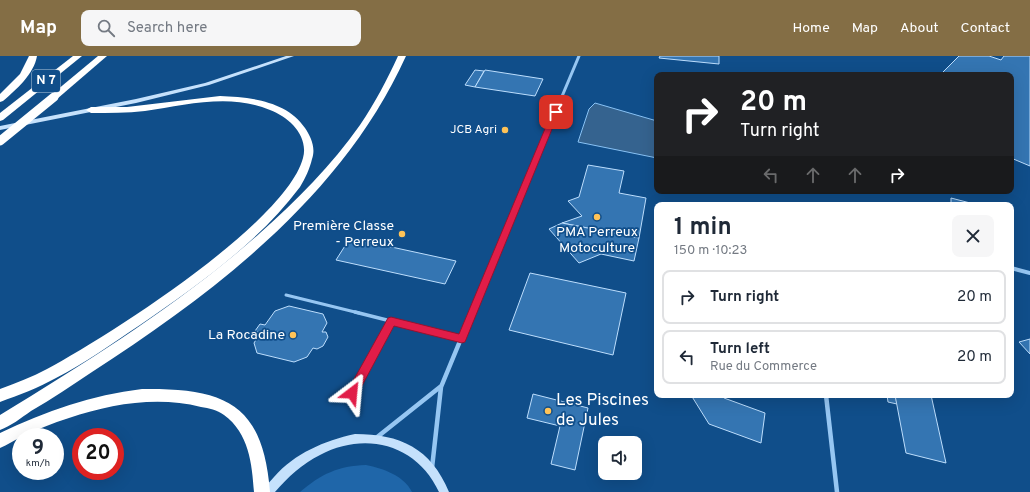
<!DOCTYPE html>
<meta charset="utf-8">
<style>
:root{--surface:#fff;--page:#f6f6f7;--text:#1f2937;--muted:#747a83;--line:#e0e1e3;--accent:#846e45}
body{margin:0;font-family:Overpass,sans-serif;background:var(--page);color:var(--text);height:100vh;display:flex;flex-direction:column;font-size:15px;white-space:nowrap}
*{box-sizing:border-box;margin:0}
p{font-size:13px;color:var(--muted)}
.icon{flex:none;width:22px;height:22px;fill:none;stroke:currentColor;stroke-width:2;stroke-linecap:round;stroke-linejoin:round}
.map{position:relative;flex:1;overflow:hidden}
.side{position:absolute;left:654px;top:146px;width:360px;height:196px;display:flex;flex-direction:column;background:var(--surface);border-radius:8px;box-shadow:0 4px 16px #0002}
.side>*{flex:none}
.banner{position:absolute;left:654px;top:16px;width:360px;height:122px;border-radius:8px;box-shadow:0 4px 16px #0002;background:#202124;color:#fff;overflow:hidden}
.tools{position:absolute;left:598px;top:380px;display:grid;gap:8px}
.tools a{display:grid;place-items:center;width:44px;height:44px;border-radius:8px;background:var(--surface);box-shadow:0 4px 16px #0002;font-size:20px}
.speed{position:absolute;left:12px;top:372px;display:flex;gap:8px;font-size:20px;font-weight:700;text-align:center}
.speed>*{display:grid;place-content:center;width:52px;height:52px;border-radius:50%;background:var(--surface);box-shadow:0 4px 16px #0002;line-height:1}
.speed small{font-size:10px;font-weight:400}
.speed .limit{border:6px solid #d22;background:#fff;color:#111}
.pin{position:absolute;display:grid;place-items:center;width:34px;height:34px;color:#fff;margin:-17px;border-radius:8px;box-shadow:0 2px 6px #0006}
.me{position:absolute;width:44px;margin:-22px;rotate:29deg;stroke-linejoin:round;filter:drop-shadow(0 0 3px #0008)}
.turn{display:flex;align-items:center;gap:14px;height:84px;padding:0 20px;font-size:18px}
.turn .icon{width:52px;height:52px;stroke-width:2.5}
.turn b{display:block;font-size:28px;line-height:34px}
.lanes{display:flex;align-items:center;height:38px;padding:0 20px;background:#0003;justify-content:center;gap:20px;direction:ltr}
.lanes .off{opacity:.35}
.round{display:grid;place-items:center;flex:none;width:42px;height:42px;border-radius:8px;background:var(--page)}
.headline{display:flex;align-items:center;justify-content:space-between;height:68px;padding:0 20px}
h1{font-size:24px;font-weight:700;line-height:30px}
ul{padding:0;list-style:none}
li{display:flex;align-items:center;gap:12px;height:54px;margin:0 8px 6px;padding:0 12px;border:2px solid var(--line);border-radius:8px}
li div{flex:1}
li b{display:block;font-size:15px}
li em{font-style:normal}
header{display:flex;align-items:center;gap:24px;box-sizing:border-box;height:56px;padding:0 20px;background:var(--accent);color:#fff}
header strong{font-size:19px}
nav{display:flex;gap:22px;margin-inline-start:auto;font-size:14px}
.search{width:280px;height:36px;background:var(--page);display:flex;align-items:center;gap:10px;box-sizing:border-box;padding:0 14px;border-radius:8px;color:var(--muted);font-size:15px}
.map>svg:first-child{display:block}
.green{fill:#1f66a9}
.water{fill:#35638f;stroke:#88c2f5}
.building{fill:#3475b2;stroke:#bddefd}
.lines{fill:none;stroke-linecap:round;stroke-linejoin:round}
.lane-far1{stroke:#96c6f2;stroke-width:3}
.lane{stroke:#96c6f2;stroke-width:3.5}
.street-far2{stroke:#96c6f2;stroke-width:3}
.street-far1{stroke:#96c6f2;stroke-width:4}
.street{stroke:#96c6f2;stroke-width:4.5}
.secondary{fill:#c5e1fc;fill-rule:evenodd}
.highway{fill:#fff;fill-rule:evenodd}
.highway-bridge{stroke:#fff;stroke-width:9}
.route{fill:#e11d48;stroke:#92132f}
.poi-dot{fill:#ffc357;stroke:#104e8a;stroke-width:1.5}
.labels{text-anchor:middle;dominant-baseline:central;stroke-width:3.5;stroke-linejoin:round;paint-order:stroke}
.far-poi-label{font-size:12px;fill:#fff;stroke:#104e8a;text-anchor:end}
.shield{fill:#104e8a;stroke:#b7cadc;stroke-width:1}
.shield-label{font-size:13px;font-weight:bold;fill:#fff}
.poi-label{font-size:14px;fill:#fff;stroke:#104e8a;text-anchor:end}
.near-poi-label{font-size:17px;fill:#fff;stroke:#104e8a;text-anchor:start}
</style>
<header>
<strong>Map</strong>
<div class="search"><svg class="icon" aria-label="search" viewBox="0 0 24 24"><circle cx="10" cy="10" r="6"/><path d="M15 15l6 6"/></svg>Search here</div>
<nav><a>Home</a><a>Map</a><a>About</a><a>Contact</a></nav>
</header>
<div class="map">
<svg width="1030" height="436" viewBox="0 0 1030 436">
<rect width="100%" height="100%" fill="#104e8a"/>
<!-- green -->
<path class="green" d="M366 409C384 413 403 419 412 436H300C321 418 338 410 366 409Z"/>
<!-- water -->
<polygon class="water" points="595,47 657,65 657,102 578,86 589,53"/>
<!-- building -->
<g class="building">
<polygon points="660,0 719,0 719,8 659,2"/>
<polygon points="959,0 989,0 1001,4 1004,0 1030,0 1030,110 1011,102 1011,19 940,19"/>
<polygon points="475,14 484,15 475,31 465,29"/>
<polygon points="485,14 543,23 535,40 475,31"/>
<polygon points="588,109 624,115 619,137 646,142 639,182 562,167 582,160 568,145 579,141"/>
<polygon points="951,142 978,149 958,149 951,147"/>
<polygon points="562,167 639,182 634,205 601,198 579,207 549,173"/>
<polygon points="350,182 456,205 445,228 336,204"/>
<polygon points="530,217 626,237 613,299 509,274"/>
<polygon points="289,250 323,258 327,267 322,276 326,276 328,281 323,290 317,293 313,292 307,301 294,306 257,297 254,287 260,277 255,275 260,268 265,269 275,255"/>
<polygon points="1030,283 1030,298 1019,286"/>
<polygon points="533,338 588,352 575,414 551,408 560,370 527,362"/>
<polygon points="691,339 725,339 724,342 765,357 761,387 709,368"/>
<polygon points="887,339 895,339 897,348 888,346"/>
<polygon points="895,339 931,339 946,407 906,397"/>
</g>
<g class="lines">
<!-- lane-far1 -->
<polyline class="lane-far1" points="286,239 359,257"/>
<!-- lane -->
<g class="lane">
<polyline points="355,256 462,283"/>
<polyline points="352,337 391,265"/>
</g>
<!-- street-far2 -->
<polyline class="street-far2" points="531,114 579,0"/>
<!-- street-far1 -->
<g class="street-far1">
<polyline points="1011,212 1030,217"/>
<polyline points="472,257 532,113"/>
</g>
<!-- street -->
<g class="street">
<polyline points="826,339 837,436"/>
<polyline points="376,382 440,331"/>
<polyline points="432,412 441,331 472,256"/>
</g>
<!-- secondary -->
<g class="secondary">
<polygon points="286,0 294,0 209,29 136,47 0,74 0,70 136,43 205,27"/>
<path d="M355 378C400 378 431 392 449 436H439C417 388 365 375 320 399 302 408 288 421 275 436H263C265 430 270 426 274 421 295 397 324 385 355 378Z"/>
</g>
<!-- highway -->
<g class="highway">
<path d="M29 0H37C34 18 16 34 3 45L0 46V38L20 18Z"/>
<polygon points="73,0 82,0 3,64 0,65 0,57"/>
<polygon points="98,0 107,0 57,43 51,43 50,41 51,39"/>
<path d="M398 0H406C343 139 217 235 92 316 72 329 52 343 31 355 21 362 11 370 0 374V359C90 304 180 248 260 177 296 145 332 109 360 69 375 47 387 24 398 0Z"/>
<path d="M220 40C250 41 287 45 305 72 311 81 316 92 312 103 310 112 305 123 300 131 258 187 197 230 140 269 113 287 85 307 56 322 38 332 19 339 0 346V333C16 327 32 321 47 313 107 281 286 167 303 102 309 80 289 61 270 54 230 37 186 49 145 55 127 57 109 57 91 57L86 54 91 51H127Z"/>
<path d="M142 333C225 332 263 347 270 436H254C252 408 249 377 224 359 217 354 209 352 201 351 157 340 111 348 69 362 53 367 36 374 21 381 15 384 7 389 0 392V377C46 355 92 339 142 333Z"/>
</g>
<!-- highway-bridge -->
<polyline class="highway-bridge" points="0,85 54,41"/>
</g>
<!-- route -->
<polygon class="route" points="556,54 559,56 465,286 462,287 394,270 356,341 352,342 348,341 347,337 348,334 388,262 391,261 459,278 552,56"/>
<!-- markers -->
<g class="poi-dot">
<circle cx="505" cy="74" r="4"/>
<circle cx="597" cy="161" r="4"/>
<circle cx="402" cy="178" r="4"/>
<circle cx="293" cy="279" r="4"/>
<circle cx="548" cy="355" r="4"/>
</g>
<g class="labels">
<!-- far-poi labels -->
<g class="far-poi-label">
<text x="497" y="74">JCB Agri</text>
</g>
<!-- shield labels -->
<rect class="shield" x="32" y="14" width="28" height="22" rx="3"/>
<g class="shield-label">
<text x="46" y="25">N 7</text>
</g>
<!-- poi labels -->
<g class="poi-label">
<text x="394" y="170">Première Classe<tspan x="394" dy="16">- Perreux</tspan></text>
<text x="597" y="176" text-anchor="middle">PMA Perreux<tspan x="597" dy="16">Motoculture</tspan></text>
<text x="285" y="279">La Rocadine</text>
</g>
<!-- near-poi labels -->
<g class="near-poi-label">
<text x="556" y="345">Les Piscines<tspan x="556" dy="20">de Jules</tspan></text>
</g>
</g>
</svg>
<div class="tools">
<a><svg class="icon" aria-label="sound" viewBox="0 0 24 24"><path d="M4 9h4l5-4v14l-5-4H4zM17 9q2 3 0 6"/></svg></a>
</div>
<div class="speed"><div>9<small>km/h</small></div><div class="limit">20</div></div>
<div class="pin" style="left:556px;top:56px;background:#d93025"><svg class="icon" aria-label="arrive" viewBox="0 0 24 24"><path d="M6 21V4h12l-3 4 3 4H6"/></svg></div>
<svg class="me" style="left:352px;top:337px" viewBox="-20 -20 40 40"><path d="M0-17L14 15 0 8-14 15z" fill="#e11d48" stroke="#fff" stroke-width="4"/></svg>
<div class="banner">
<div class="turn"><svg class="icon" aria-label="right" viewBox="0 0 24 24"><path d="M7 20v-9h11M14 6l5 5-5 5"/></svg><div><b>20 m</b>Turn right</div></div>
<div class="lanes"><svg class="icon off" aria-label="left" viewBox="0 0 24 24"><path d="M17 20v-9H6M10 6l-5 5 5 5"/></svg><svg class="icon off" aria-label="ahead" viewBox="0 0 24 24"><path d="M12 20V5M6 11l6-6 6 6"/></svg><svg class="icon off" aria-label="ahead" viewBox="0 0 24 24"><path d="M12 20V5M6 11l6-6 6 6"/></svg><svg class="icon" aria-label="right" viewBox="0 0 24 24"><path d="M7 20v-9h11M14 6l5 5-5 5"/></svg></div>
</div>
<section class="side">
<div class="headline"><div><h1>1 min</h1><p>150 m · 10:23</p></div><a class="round"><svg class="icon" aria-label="close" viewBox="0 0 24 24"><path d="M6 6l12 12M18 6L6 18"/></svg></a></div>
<ul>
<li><svg class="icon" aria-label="right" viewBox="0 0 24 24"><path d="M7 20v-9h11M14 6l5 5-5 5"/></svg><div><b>Turn right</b></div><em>20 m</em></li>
<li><svg class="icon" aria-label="left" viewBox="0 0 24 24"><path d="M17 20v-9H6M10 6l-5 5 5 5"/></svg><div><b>Turn left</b><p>Rue du Commerce</p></div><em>20 m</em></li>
</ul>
</section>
</div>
